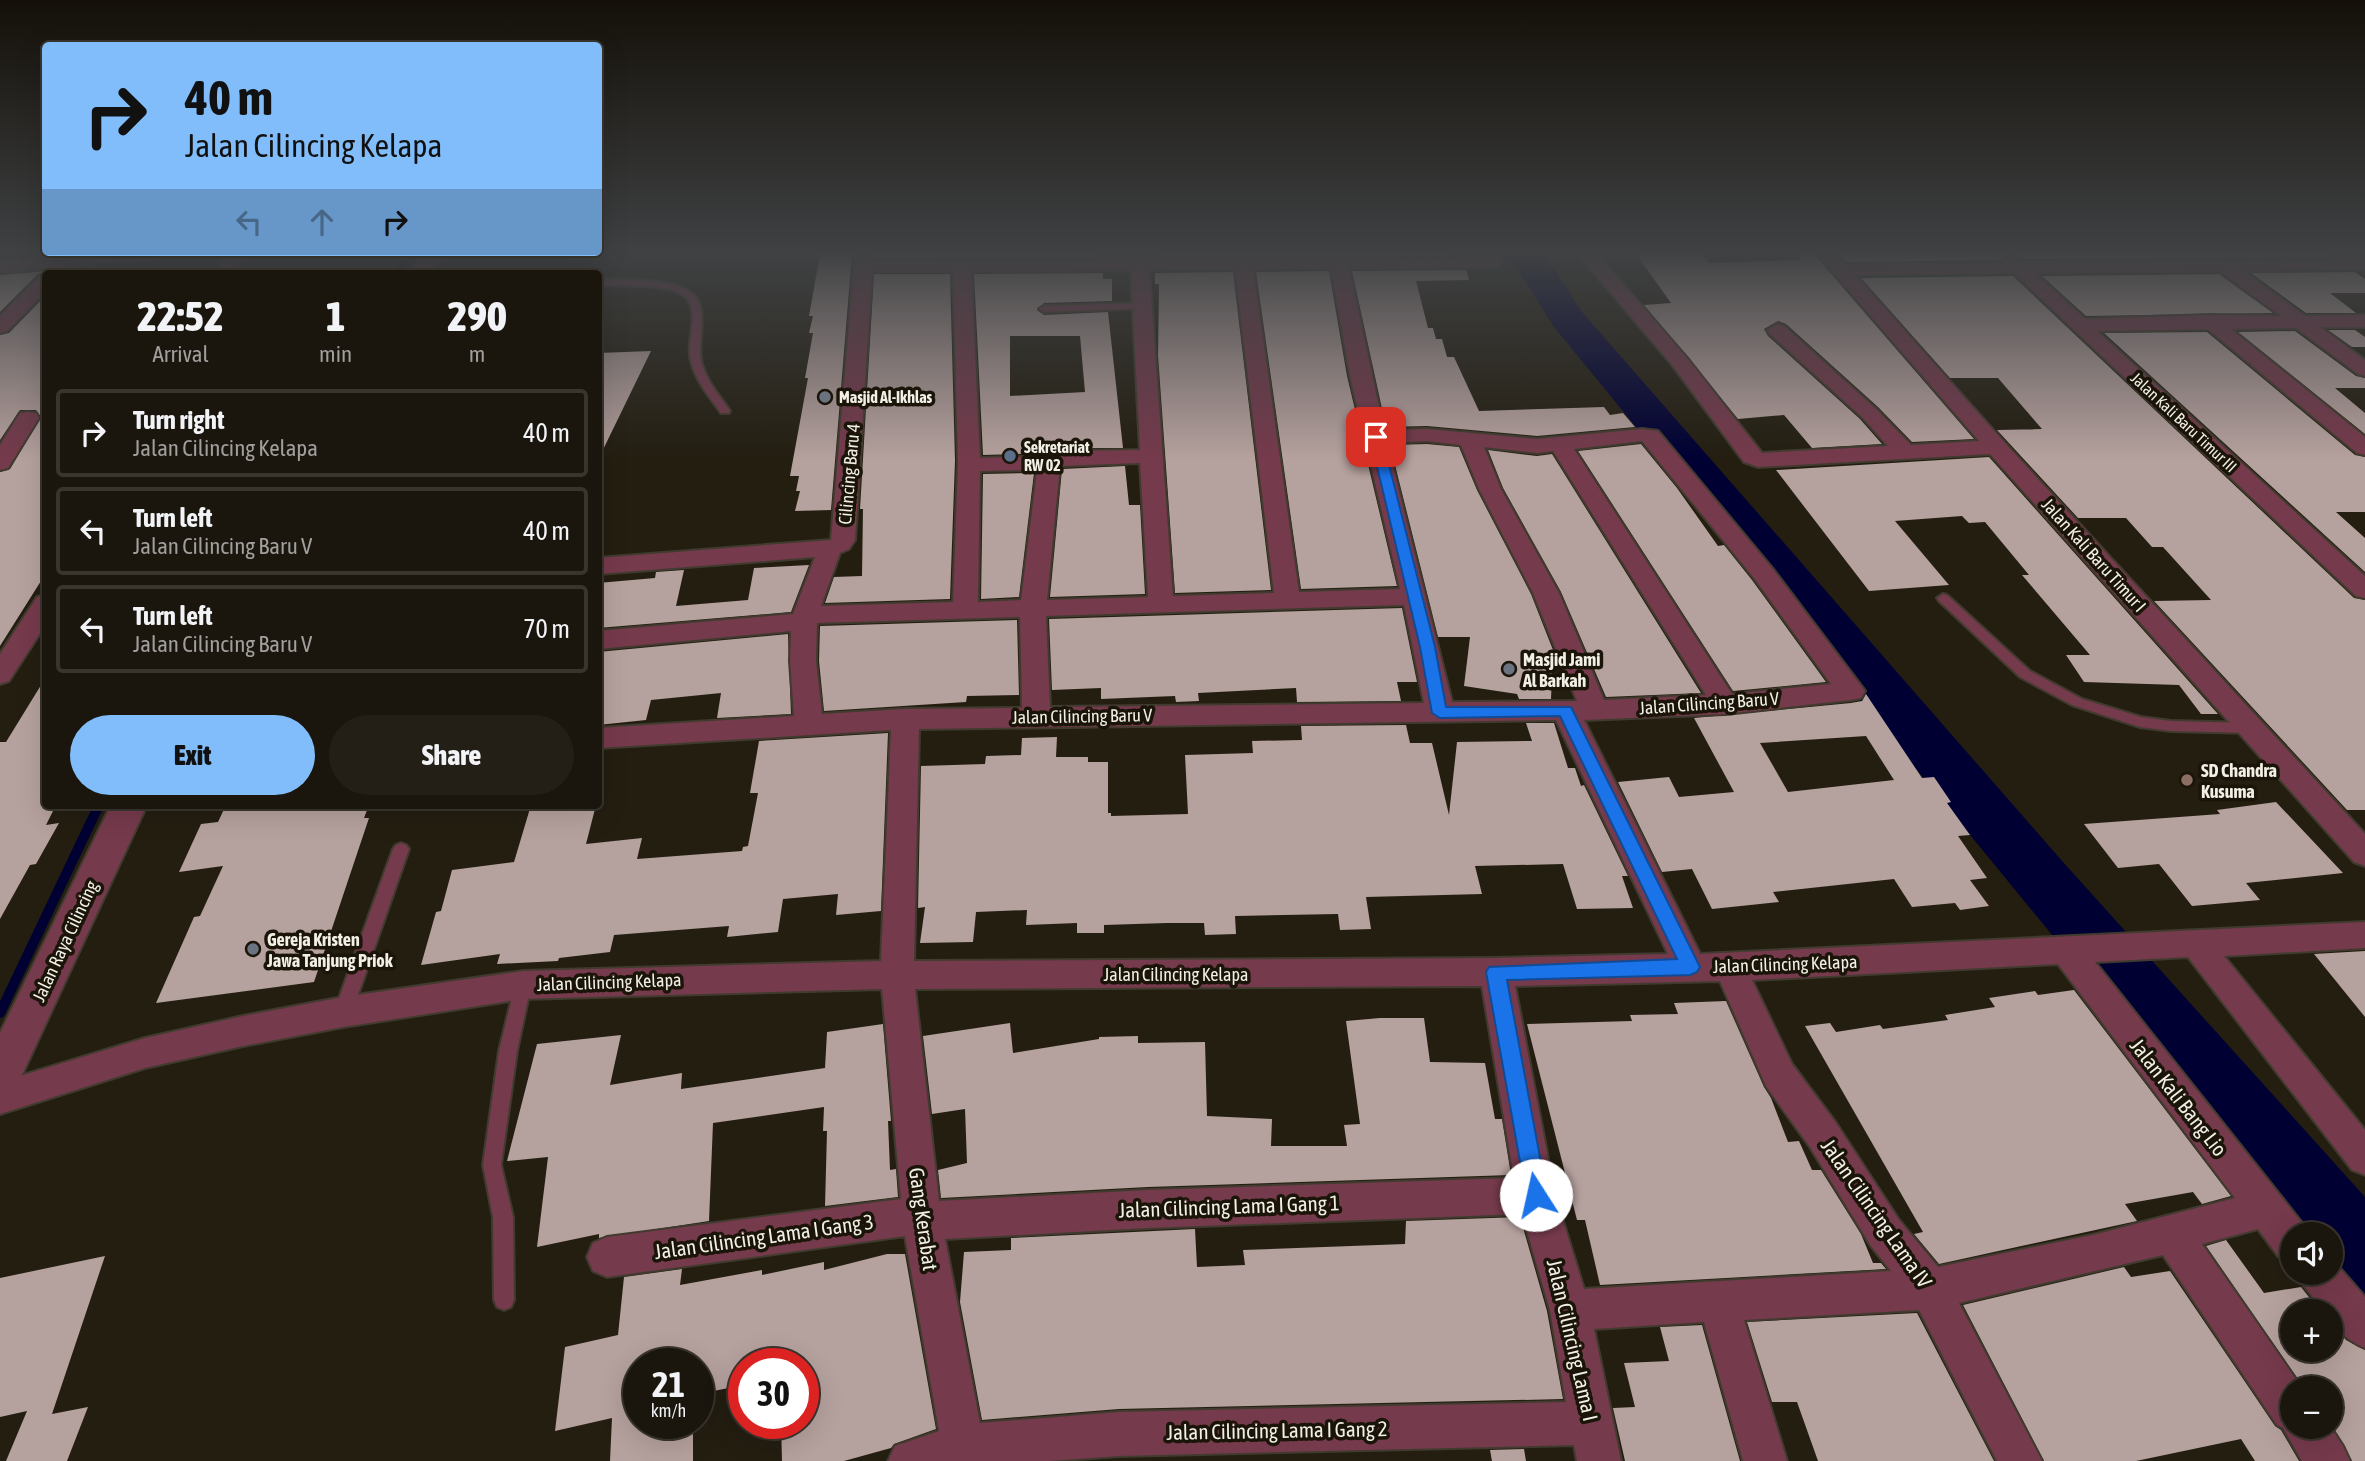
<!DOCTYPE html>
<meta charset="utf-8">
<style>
:root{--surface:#1b160d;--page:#241f16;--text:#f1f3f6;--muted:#a09f9d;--line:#39352e;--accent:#80bdfa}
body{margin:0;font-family:"Asap Condensed",sans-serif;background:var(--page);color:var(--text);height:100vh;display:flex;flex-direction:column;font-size:26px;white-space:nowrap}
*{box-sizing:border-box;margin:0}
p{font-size:23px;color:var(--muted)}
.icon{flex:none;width:38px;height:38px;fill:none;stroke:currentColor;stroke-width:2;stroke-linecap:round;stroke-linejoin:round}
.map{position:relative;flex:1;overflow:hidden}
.drawer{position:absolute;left:42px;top:270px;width:560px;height:539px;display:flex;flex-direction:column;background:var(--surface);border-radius:7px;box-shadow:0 7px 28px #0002,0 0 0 2px var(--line)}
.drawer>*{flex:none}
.hud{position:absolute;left:42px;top:42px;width:560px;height:214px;border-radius:7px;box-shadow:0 7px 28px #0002,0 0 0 2px var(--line);background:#80bdfa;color:#111;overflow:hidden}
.fabs{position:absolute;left:2280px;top:1222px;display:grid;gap:14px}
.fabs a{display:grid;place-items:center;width:63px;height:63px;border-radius:50%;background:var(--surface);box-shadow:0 7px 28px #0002,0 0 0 2px var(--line);font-size:35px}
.speed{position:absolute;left:623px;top:1348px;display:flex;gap:14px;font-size:35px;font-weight:700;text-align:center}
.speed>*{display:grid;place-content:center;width:91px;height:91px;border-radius:50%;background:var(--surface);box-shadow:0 7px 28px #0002,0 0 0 2px var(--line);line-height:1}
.speed small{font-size:18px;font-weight:400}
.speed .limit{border:10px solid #d22;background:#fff;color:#111}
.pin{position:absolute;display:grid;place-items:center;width:60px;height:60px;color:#fff;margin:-30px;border-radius:14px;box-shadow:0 4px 10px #0006}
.me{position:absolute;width:77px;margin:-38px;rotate:350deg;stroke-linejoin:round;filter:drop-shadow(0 0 5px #0008)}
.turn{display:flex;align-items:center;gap:24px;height:147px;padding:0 28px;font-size:32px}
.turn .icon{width:91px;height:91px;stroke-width:2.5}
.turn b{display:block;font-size:49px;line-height:60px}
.lanes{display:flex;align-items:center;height:66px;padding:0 28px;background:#0003;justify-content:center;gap:35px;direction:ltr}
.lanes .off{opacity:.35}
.eta{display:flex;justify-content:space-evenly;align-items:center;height:119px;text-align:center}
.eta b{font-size:42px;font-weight:800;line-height:49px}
.cta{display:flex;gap:14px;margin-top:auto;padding:14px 28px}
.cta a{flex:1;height:80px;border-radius:42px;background:var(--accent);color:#111;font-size:28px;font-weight:800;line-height:80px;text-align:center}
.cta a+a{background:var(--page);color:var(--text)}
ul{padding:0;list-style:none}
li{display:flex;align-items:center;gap:21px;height:88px;margin:0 14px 10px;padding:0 14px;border:4px solid var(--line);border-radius:7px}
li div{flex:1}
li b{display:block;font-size:26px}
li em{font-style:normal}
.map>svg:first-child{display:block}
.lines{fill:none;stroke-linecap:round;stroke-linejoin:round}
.stream-far1{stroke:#003;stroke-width:7}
.stream{stroke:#003;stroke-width:10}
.river{fill:#003;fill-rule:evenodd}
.building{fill:#b5a19e;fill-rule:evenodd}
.service-casing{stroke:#413b2f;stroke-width:4}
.minor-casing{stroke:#413b2f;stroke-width:4}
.tertiary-casing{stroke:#413b2f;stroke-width:4}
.service{fill:#753a4c;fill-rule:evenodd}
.minor{fill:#753a4c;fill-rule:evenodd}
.tertiary{fill:#753a4c;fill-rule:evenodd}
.route{fill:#1a73e8;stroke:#114b97;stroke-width:2}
.worship-dot{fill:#6b7280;stroke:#1a1508;stroke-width:2.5}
.service-dot{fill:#5c6f8a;stroke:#1a1508;stroke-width:2.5}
.education-dot{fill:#8d6e63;stroke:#1a1508;stroke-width:2.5}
.labels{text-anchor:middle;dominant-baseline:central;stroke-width:7;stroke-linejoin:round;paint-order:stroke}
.far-poi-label{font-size:16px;font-weight:bold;fill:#f2efe6;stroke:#1a1508;text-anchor:start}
.far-street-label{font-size:16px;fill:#f2efe6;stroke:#1a1508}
.street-label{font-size:18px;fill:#f2efe6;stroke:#1a1508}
.poi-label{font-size:18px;font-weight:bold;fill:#f2efe6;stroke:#1a1508;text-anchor:start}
.near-street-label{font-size:21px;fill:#f2efe6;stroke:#1a1508}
</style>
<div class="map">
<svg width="2365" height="1461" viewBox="0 0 2365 1461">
<rect width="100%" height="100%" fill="#241e11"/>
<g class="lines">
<!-- stream-far1 -->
<polyline class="stream-far1" points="396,273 410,254"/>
<!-- stream -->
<polyline class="stream" points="0,1013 99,805"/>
<!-- river -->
<polygon class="river" points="1508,254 1544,254 1582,312 2063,862 2365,1197 2365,1294 2337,1283 2329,1272 2331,1272 2331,1234 2297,1234 1554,327"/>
</g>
<!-- building -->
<g class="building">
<polygon points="820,254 852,254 831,510 795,511 800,491 796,491 799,476 790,476 808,378 805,378 813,333 809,333 813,316 809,316"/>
<polygon points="876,254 1098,254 1098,257 875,258"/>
<polygon points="1156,254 1460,254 1460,255 1156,256"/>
<polygon points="1636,254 1701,254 1709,263 1802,260 1796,254 1814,254 1974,439 1912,442 1878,407 1786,324 1778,321 1764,329 1768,336 1860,419 1882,444 1812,448 1784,415 1738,419 1644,305 1671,303"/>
<polygon points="1840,254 2006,254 2001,260 1846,262"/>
<polygon points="2013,254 2330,254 2333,257 2024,259"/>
<polygon points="1466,270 1469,280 1416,281 1428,328 1433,328 1436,339 1442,339 1447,357 1454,357 1479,411 1604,407 1610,415 1623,413 1635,427 1537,436 1427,426 1386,427 1352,271"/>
<polygon points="46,271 38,274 0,312 0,275"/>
<polygon points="1329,271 1347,376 1397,586 1301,589 1256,272"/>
<polygon points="1233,272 1271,590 1175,593 1158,355 1159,284 1155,284 1155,273"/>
<polygon points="2355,272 2365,279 2365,293 2330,293 2356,313 2306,313 2251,273"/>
<path d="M1103 273V279H1112V301L1044 303 1037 310 1044 315 1108 312 1123 448H1061L1046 453 983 455 974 274ZM1010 336H1080L1085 392 1010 396Z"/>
<polygon points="874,274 950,274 955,461 950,599 825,603 834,577 862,576 863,509 860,509"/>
<polygon points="2219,274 2273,313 2086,316 2042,276"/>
<polygon points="2013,276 2354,598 2365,600 2365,810 2347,810 2154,601 2211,600 2163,547 2152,547 2126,518 2078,518 1997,430 2042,429 1998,378 1950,378 1861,278"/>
<polygon points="46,295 46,573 0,646 0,472 10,469 41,417 36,410 20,410 0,440 0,335 9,333"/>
<polygon points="2328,330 2355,330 2365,337 2365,347 2352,347"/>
<polygon points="2295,331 2356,376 2365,378 2365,388 2335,388 2365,413 2365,434 2238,332"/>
<polygon points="2207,332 2355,455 2365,457 2365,512 2336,512 2365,538 2365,572 2104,333"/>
<polygon points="651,351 598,460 598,353"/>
<polygon points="1427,444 1459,447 1477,490 1531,594 1553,650 1551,699 1519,699 1517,694 1464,686 1470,637 1438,637 1390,445"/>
<polygon points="1641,444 1677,488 1718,546 1724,545 1752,580 1826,682 1733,691 1578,451"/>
<polygon points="1488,450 1537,456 1552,454 1701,693 1606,697 1561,592 1503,488"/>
<polygon points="1989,457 2218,714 2201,714 2179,685 2084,682 2066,655 2090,655 2022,575 2029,575 1985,522 1969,523 1962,516 1895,521 1949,585 1869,591 1776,470"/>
<polygon points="1125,466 1129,505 1140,505 1145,594 1050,597 1062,469"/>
<polygon points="1034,473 1019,597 981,599 983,474"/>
<polygon points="809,565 791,612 598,628 598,583 655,578 656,572 684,570 676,606 748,600 754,568"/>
<polygon points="1402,608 1417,682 1397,682 1401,701 1297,702 1296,688 1198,693 1199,701 1176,702 1175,696 1101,699 1101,688 1052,690 1049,619"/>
<polygon points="1017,620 1019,695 967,696 966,702 824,711 819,661 820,626"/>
<polygon points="788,634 791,714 717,718 721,693 651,700 646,720 598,725 598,652"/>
<polygon points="46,677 46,805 56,805 46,825 59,823 36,864 30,865 0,919 0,742 6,742"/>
<path d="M1866 694 1922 778 1934 777 1951 802 1947 803 1970 835 1958 836 1987 878 1970 880 1989 906 1960 910 1955 903 1912 907 1894 879 1773 892 1779 902 1712 909 1692 869 1662 872 1618 782 1669 777 1679 797 1734 792 1694 718 1851 703 1862 701ZM1866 736 1894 780 1788 792 1760 743Z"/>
<polygon points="1526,723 1554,723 1568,768 1575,768 1581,786 1584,785 1628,876 1622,876 1633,908 1577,909 1563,864 1475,866 1482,894 1366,897 1371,929 1340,930 1338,914 1235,916 1236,934 1205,935 1204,923 1167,923 1104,925 1104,933 1077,933 1077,923 1026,925 1027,910 976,912 973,942 920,943 925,907 918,908 921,766 985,764 986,756 1021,755 1022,738 1057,737 1056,757 1088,757 1088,762 1108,762 1108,813 1111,813 1111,816 1188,814 1185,755 1253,753 1252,741 1302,740 1301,726 1406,725 1410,743 1432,743 1449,815 1457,742 1532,741"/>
<polygon points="888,733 881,911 836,915 838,894 783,899 778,932 727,937 729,926 614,935 610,952 559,958 558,961 497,964 500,954 421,965 436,912 441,911 452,870 514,862 531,805 596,805 586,844 642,838 637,859 742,851 743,847 748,846 758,793 750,793 759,741"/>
<polygon points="2276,802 2343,873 2246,883 2260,900 2192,906 2159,864 2118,868 2084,824 2220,814 2217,810"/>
<polygon points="226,805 369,805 364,818 369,818 314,982 156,1003 194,917 200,916 223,866 179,872 201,824 218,822"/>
<polygon points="2365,951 2365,1017 2314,954"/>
<polygon points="2074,990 2231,1196 2202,1204 2193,1192 2125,1204 2137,1221 1939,1264 1914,1234 1923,1232 1805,1026 1830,1023 1836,1032 1880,1025 1883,1029 1948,1020 1945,1015 1995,1007 1989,998 2035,991 2038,995"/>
<polygon points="1726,1001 1764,1087 1771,1098 1788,1142 1799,1141 1812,1170 1821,1170 1861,1234 1873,1263 1881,1263 1886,1269 1600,1285 1585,1220 1577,1220 1527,1024 1632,1021 1630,1015 1678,1014 1674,1003"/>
<polygon points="1380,1018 1424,1018 1430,1062 1485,1063 1495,1119 1502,1119 1511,1175 1148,1187 941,1198 938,1170 967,1163 965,1109 932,1114 923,1036 1010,1023 1013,1053 1099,1039 1099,1037 1138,1036 1138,1043 1205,1042 1207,1116 1272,1119 1271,1146 1347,1146 1344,1125 1360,1124 1346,1021"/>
<polygon points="883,1024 891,1121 888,1121 890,1170 896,1169 898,1197 825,1206 827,1131 823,1131 824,1107 713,1123 709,1221 599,1238 599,1234 537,1247 548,1157 507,1161 537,1044 621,1035 610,1085 682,1073 681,1089 825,1068 827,1032"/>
<polygon points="1520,1217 1547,1311 1563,1399 1119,1409 982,1420 960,1302 964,1252 1011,1250 1011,1238 1195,1229 1197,1267 1245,1265 1243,1250 1405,1244 1406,1221"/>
<polygon points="2226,1240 2264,1293 2301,1287 2320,1311 2292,1311 2292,1349 2331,1349 2331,1322 2346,1340 2365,1350 2365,1461 2352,1461 2331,1424 2331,1388 2304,1388 2206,1246"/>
<polygon points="887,1254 905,1254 936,1429 894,1444 891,1448 844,1461 782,1461 781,1423 803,1423 803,1363 744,1363 744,1385 698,1394 698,1363 639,1363 639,1423 693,1423 693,1461 610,1461 612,1418 555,1431 565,1347 618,1335 624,1277 682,1269 680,1285 762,1270 762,1275 824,1262 824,1270"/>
<polygon points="105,1256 52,1414 88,1407 67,1461 6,1461 27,1411 0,1417 0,1278"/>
<polygon points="2124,1267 2131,1277 2170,1271 2275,1426 2281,1430 2299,1461 2255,1461 2241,1439 2136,1461 2044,1461 1963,1305"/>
<polygon points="1917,1313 1994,1461 1818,1461 1797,1402 1772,1402 1747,1322"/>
<polygon points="1702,1325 1740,1461 1625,1461 1613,1408 1635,1407 1624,1363 1669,1361 1660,1327"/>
<polygon points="1524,1449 1526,1461 1492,1461 1490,1450"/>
</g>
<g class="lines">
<!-- service casing -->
<g class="service-casing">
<g id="service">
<path d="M598 279C623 281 670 277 690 292 712 307 695 342 702 364 707 382 720 396 730 411L729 413H721C709 396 694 379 690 357 687 339 701 308 684 296 667 283 620 286 598 285Z"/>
<polygon points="1143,303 1146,304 1146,308 1044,312 1039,309 1044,306"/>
<polygon points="1943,594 1947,595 2030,671 2082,699 2141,717 2171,721 2251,723 2258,728 2251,733 2171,731 2140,727 2072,705 2020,677 1939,601 1937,598"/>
<polygon points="401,843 406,845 409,849 352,1012 349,1017 343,1019 337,1017 334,1012 393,849 396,845"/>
<polygon points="523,978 529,980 531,985 517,1051 501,1165 513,1217 514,1300 511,1307 504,1310 497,1307 494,1300 493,1217 483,1165 499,1051 515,985 517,980"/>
</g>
</g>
<!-- minor casing -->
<g class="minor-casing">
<g id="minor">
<polygon points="88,254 163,254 154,259 0,272 0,262"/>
<polygon points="228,254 246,254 233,273 215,273"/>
<path d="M855 254H873L872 261 1130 259V254H1148V259L1498 258 1501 262 1498 266 1492 267 1349 268 1384 430 1427 429 1537 439 1642 429 1658 431 1772 568 1865 691 1861 698 1851 700 1725 714 1584 720 1700 954 2365 922V948L2224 956 2365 1130V1175L2352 1170 2188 957 2095 962 2306 1228 2308 1234H2292V1261L2278 1256 2258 1229 2202 1244 2302 1388H2292V1426H2330L2343 1446 2350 1461H2302L2283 1428 2277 1425 2163 1255 1959 1303 2042 1461H1997L1919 1310 1744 1320 1787 1461H1743L1704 1322 1594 1329 1621 1461H1577L1574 1445 1119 1456 1049 1461H888L895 1446 939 1431 905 1236 607 1277 593 1271 587 1257 593 1243 607 1237 901 1199 882 989 523 999 343 1027 243 1046 145 1068 0 1114V1082L145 1038 243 1016 343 997 523 971 881 961 891 730 598 748V728L794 716 790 661 791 631 598 649V631L793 614 815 557 598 574V558L831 540ZM1331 268 1350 376 1400 589 1299 592 1253 269ZM1235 269 1274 593 1173 596 1149 270ZM1131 270 1140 450 1061 451 1046 456 980 458 971 271ZM872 271H953L958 461 953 602 821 606 840 553 849 549 855 540ZM1427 441 1461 445 1479 489 1533 593 1577 701 1452 702 1387 443ZM1642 441 1754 578 1831 684 1732 694 1574 449ZM1484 447 1537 453 1553 451 1706 695 1604 700 1559 593 1501 489ZM1140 463 1148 597 1047 600 1060 466ZM1037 470 1021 600 978 602 980 471ZM1404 605 1424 703 1050 707 1046 616ZM1020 617 1022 708 905 709 822 714 816 661 817 623ZM1556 720 1668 954 1496 958 914 961 919 729ZM2058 964 2235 1198 2097 1234 1938 1267 1899 1220 1836 1123 1792 1064 1752 980ZM1720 981 1766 1086 1810 1147 1871 1246 1891 1271 1584 1289 1555 1195 1515 986ZM1482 986 1514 1178 1148 1190 939 1201 915 989ZM1522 1214 1550 1310 1566 1402 1119 1412 980 1423 945 1239 1148 1228Z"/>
<path d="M1578 254H1597L1687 358 1762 453 1888 446 1862 417 1770 334 1767 330 1777 324 1784 326 1876 409 1911 445 1979 441 1817 254H1836L1845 265 2003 263 2005 257 2011 256 2023 262 2365 259V269L2243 271 2305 316 2365 315V327H2320L2365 360V376L2358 374 2296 328 2231 329 2365 437V455L2357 453 2208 329 2097 331 2365 576V598L2356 596 2014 273 1855 275 2004 442 2365 834V866L2354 862 1990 454 1758 467 1744 462 1673 366ZM2220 271 2281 316 2210 315 2085 319 2035 273Z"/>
<polygon points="46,275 46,291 7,331 0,333 0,316 40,276"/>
<polygon points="28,412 36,413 39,418 8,468 0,470 0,445 20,413"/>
<polygon points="46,595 46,624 9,681 0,684 0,654 37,597"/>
<path d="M2331 1258 2365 1297V1348C2350 1342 2331 1328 2331 1311H2324L2304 1286 2298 1272H2331Z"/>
</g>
</g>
<!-- tertiary casing -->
<g class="tertiary-casing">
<g id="tertiary">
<polygon points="422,254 443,254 432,273 410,273"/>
<polygon points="111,805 147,805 15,1090 0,1096 0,1033"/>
</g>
</g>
<!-- service -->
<use href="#service" class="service"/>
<!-- minor -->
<use href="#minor" class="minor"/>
<!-- tertiary -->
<use href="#tertiary" class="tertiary"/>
</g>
<!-- sky -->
<linearGradient id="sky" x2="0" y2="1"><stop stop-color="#141009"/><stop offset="0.55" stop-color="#3f4143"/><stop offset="1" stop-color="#3f4143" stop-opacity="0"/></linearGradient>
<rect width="2365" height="459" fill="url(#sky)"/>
<!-- route -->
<polygon class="route" points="1376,434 1382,437 1435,647 1446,707 1571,707 1700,967 1697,972 1690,975 1507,980 1547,1195 1544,1203 1536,1206 1529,1203 1526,1195 1486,972 1489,967 1677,959 1560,716 1440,718 1432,713 1420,647 1370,437"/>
<!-- markers -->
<g class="worship-dot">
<circle cx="825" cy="397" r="7"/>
<circle cx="1509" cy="669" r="7"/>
<circle cx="253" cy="949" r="7"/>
</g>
<circle class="service-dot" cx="1010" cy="456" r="7"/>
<circle class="education-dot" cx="2187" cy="780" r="7"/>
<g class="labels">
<!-- far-poi labels -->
<g class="far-poi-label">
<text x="839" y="397">Masjid Al-Ikhlas</text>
<text x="1024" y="447">Sekretariat<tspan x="1024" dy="18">RW 02</tspan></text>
</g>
<!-- far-street labels -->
<g class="far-street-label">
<text transform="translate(2184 422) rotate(43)">Jalan Kali Baru Timur III</text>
</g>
<!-- street labels -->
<g class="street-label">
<text transform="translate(849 474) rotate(-85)">Cilincing Baru 4</text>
<text transform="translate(2094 555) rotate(48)">Jalan Kali Baru Timur I</text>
<text transform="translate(1709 703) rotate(-4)">Jalan Cilincing Baru V</text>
<text transform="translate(1082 716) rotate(-1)">Jalan Cilincing Baru V</text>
<text transform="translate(65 941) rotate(-65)">Jalan Raya Cilincing</text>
<text transform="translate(1785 964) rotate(-2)">Jalan Cilincing Kelapa</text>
<text x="1176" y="974">Jalan Cilincing Kelapa</text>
<text transform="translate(609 982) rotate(-2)">Jalan Cilincing Kelapa</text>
</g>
<!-- poi labels -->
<g class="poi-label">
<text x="1523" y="659">Masjid Jami<tspan x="1523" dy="21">Al Barkah</tspan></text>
<text x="2201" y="770">SD Chandra<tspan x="2201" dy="21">Kusuma</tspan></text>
<text x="267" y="939">Gereja Kristen<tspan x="267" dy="21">Jawa Tanjung Priok</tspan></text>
</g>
<!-- near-street labels -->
<g class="near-street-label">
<text transform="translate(2179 1097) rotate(52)">Jalan Kali Bang Lio</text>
<text transform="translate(1229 1206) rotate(-2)">Jalan Cilincing Lama I Gang 1</text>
<text transform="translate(1877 1213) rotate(55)">Jalan Cilincing Lama IV</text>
<text transform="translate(924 1219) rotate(82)">Gang Kerabat</text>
<text transform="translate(764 1236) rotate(-8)">Jalan Cilincing Lama I Gang 3</text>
<text transform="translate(1573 1340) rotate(77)">Jalan Cilincing Lama I</text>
<text transform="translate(1277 1430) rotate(-1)">Jalan Cilincing Lama I Gang 2</text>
</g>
</g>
</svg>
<div class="fabs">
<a><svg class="icon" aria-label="sound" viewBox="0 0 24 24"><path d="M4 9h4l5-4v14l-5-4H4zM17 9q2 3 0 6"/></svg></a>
<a>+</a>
<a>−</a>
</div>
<div class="speed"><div>21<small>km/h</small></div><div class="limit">30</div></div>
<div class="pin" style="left:1376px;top:437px;background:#d93025"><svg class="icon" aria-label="arrive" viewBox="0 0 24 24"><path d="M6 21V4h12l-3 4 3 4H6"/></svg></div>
<svg class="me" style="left:1536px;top:1195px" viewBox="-20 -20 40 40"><circle r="19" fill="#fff"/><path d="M0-13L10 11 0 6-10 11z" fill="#1a73e8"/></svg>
<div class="hud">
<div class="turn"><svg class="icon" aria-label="right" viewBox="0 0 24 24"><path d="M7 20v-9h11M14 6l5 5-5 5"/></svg><div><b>40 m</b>Jalan Cilincing Kelapa</div></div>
<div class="lanes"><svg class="icon off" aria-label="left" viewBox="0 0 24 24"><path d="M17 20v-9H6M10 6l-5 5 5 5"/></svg><svg class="icon off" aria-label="ahead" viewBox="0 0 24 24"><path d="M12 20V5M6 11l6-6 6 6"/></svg><svg class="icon" aria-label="right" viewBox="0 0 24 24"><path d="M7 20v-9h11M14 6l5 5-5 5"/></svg></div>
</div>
<section class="drawer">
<div class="eta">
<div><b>22:52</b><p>Arrival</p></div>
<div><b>1</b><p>min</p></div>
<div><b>290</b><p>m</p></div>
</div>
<ul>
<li><svg class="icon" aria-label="right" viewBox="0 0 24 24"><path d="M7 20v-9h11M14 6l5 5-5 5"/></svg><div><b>Turn right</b><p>Jalan Cilincing Kelapa</p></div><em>40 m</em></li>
<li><svg class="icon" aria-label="left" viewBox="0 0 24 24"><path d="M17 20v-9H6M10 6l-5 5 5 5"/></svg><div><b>Turn left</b><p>Jalan Cilincing Baru V</p></div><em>40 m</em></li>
<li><svg class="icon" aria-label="left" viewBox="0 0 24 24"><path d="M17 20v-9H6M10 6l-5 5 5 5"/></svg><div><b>Turn left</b><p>Jalan Cilincing Baru V</p></div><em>70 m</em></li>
</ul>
<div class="cta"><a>Exit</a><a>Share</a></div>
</section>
</div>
